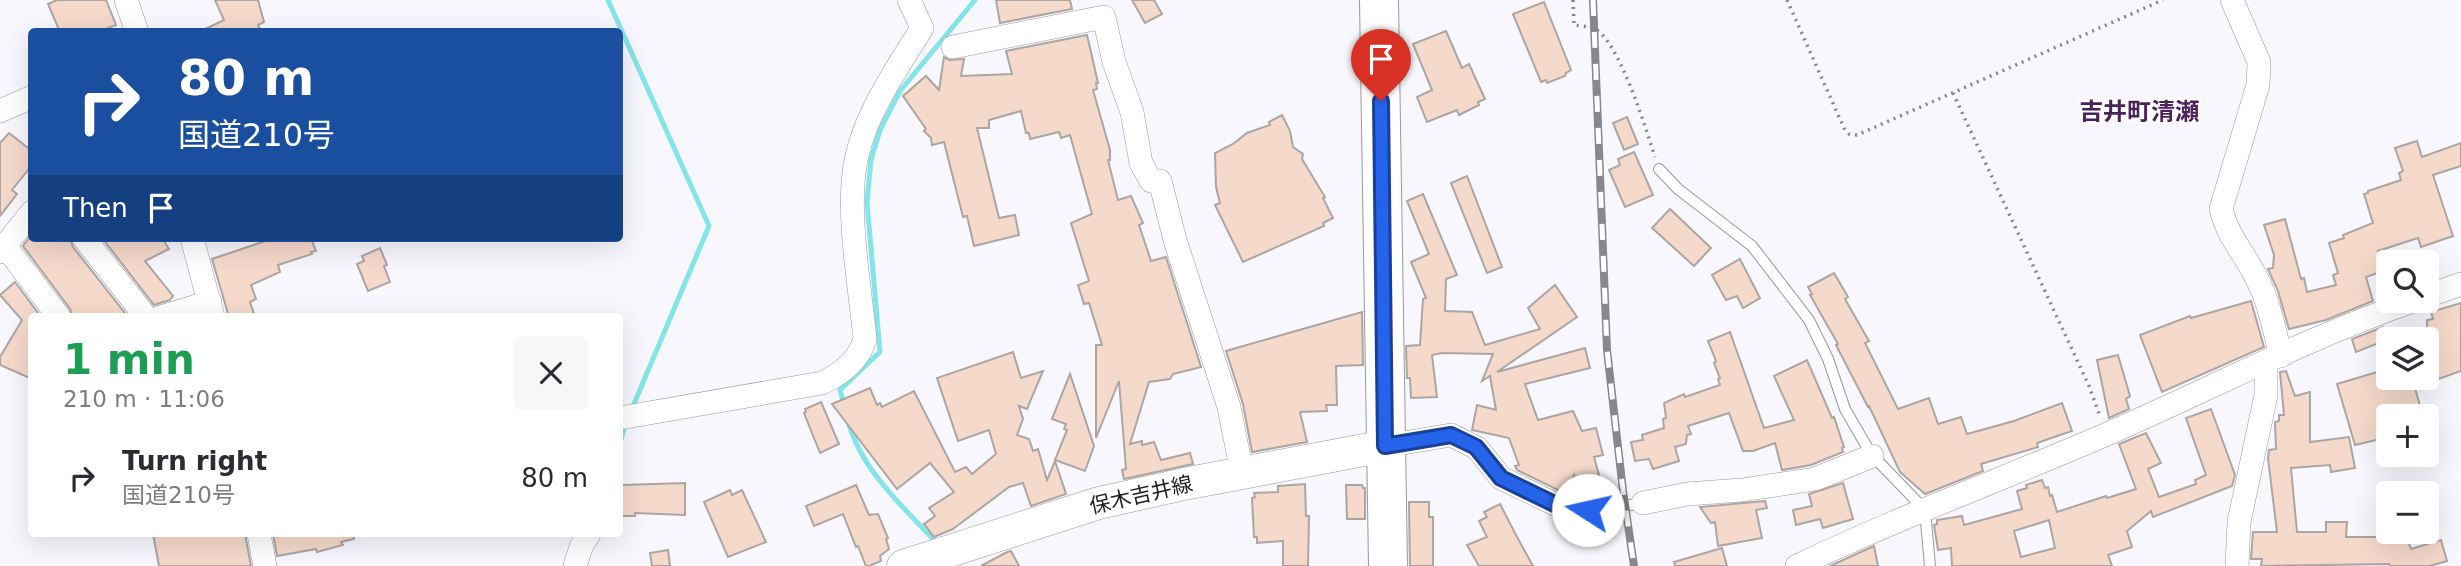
<!DOCTYPE html>
<meta charset="utf-8">
<style>
:root{--surface:#fff;--page:#f7f7f7;--text:#2b2b33;--muted:#7c7c81}
body{margin:0;font-family:"DejaVu Sans","Noto Sans JP",sans-serif;background:var(--page);color:var(--text);height:100vh;display:flex;flex-direction:column;font-size:26px;white-space:nowrap}
*{box-sizing:border-box;margin:0}
p{font-size:23px;color:var(--muted)}
.icon{flex:none;width:38px;height:38px;fill:none;stroke:currentColor;stroke-width:2;stroke-linecap:round;stroke-linejoin:round}
.map{position:relative;flex:1;overflow:hidden}
.details{position:absolute;left:28px;top:313px;width:595px;height:224px;display:flex;flex-direction:column;background:var(--surface);border-radius:7px;box-shadow:0 7px 28px #0002}
.details>*{flex:none}
.hud{position:absolute;left:28px;top:28px;width:595px;height:214px;border-radius:7px;box-shadow:0 7px 28px #0002;background:#1a4fa0;color:#fff;overflow:hidden}
.fabs{position:absolute;left:2376px;top:250px;display:grid;gap:14px}
.fabs a{display:grid;place-items:center;width:63px;height:63px;border-radius:7px;background:var(--surface);box-shadow:0 7px 28px #0002;font-size:35px}
.pin{position:absolute;display:grid;place-items:center;width:60px;height:60px;color:#fff;margin:-72px -30px;border-radius:50% 50% 50% 0;rotate:-45deg;box-shadow:0 0 7px #0007}
.pin .icon{rotate:45deg}
.me{position:absolute;width:77px;margin:-38px;rotate:280deg;stroke-linejoin:round;filter:drop-shadow(0 0 5px #0008)}
.turn{display:flex;align-items:center;gap:24px;height:147px;padding:0 35px;font-size:32px}
.turn .icon{width:91px;height:91px;stroke-width:2.5}
.turn b{display:block;font-size:49px;line-height:60px}
.then{display:flex;align-items:center;height:66px;padding:0 35px;background:#0003;gap:14px;font-size:26px}
.round{display:grid;place-items:center;flex:none;width:74px;height:74px;border-radius:7px;background:var(--page)}
.headline{display:flex;align-items:center;justify-content:space-between;height:119px;padding:0 35px}
h1{font-size:42px;font-weight:800;line-height:52px;color:#1e9e55}
ul{padding:0;list-style:none}
li{display:flex;align-items:center;gap:21px;height:91px;padding:0 35px}
li div{flex:1}
li b{display:block;font-size:26px}
li em{font-style:normal}
.map>svg:first-child{display:block}
.lines{fill:none;stroke-linecap:round;stroke-linejoin:round}
.stream{stroke:#84e5e9;stroke-width:5}
.building{fill:#f5d9cb;stroke:#aca6a3;stroke-width:2;fill-rule:evenodd}
.lane-casing{stroke:#98989d;stroke-width:12}
.street-casing{stroke:#98989d;stroke-width:24}
.secondary-casing{stroke:#98989d;stroke-width:33}
.highway-casing{stroke:#98989d;stroke-width:40}
.path{stroke:#86868a;stroke-width:3.5;stroke-dasharray:2 5;stroke-linecap:butt}
.lane{stroke:#fff;stroke-width:10}
.street{stroke:#fff;stroke-width:23}
.secondary{stroke:#fff;stroke-width:32}
.highway{stroke:#fff;stroke-width:38}
.rail-casing{stroke:#88888c;stroke-width:8}
.rail{stroke:#fff;stroke-width:5;stroke-dasharray:16;stroke-linecap:butt}
.route-casing{stroke:#184099;stroke-width:18}
.route{stroke:#2563eb;stroke-width:12}
.labels{text-anchor:middle;dominant-baseline:central;stroke-width:5;stroke-linejoin:round;paint-order:stroke}
.street-label{font-size:21px;fill:#1e1e20;stroke:#fff}
.quarter-label{font-size:24px;font-weight:bold;fill:#4c2358;stroke:#fff}
</style>
<div class="map">
<svg width="2461" height="566" viewBox="0 0 2461 566">
<rect width="100%" height="100%" fill="#f7f7fd"/>
<g class="lines">
<!-- stream -->
<g class="stream">
<polyline points="608,0 709,226 631,411"/>
<polyline points="844,404 840,390 880,352 867,202 871,160 880,130 900,91 975,0"/>
<path d="M848 421C861 470 904 508 938 544"/>
<polyline points="620,442 626,423"/>
</g>
</g>
<!-- building -->
<g class="building">
<polygon points="57,0 106,0 116,25 98,32 60,32 48,4"/>
<polygon points="215,0 258,0 264,22 258,25 261,32 199,32 224,20"/>
<polygon points="996,0 1070,0 1072,9 1000,23"/>
<polygon points="1132,0 1154,0 1162,14 1145,23"/>
<polygon points="1544,2 1571,70 1566,73 1565,76 1547,83 1546,80 1541,82 1513,14"/>
<polygon points="1446,31 1462,68 1469,64 1485,99 1478,102 1479,105 1459,115 1457,110 1427,122 1417,97 1432,90 1413,44"/>
<polygon points="1087,35 1098,83 1096,83 1097,89 1093,90 1110,150 1110,160 1108,160 1118,200 1131,196 1143,223 1139,225 1151,261 1166,257 1201,367 1173,374 1170,379 1149,382 1130,444 1142,441 1142,445 1154,442 1161,460 1190,453 1193,464 1124,479 1122,470 1126,469 1119,381 1096,438 1096,345 1102,345 1089,303 1084,304 1078,285 1089,281 1071,223 1092,214 1070,135 1061,138 1059,132 1030,139 1029,133 1026,133 1021,111 989,120 989,128 977,128 999,218 1015,215 1019,235 974,246 967,216 963,217 944,142 932,145 931,138 924,131 926,129 903,96 926,76 939,90 944,57 949,60 964,59 961,76 1012,74 1006,51"/>
<polygon points="1282,115 1290,131 1293,147 1303,154 1302,159 1325,197 1323,198 1333,218 1323,223 1324,226 1243,262 1215,205 1220,203 1216,187 1215,153 1233,144 1247,133 1270,125 1269,122"/>
<polygon points="1627,117 1638,144 1624,150 1613,123"/>
<polygon points="9,133 32,151 32,165 12,190 17,194 0,216 0,143"/>
<polygon points="2417,141 2422,157 2461,143 2461,166 2433,175 2453,236 2421,247 2418,238 2378,251 2381,260 2377,261 2380,272 2366,277 2373,301 2326,320 2289,329 2278,291 2268,269 2273,268 2274,255 2264,225 2285,219 2301,279 2304,278 2307,292 2336,285 2333,275 2338,273 2329,243 2344,238 2343,235 2373,223 2364,194 2368,193 2368,191 2401,180 2399,173 2403,171 2395,148"/>
<polygon points="1634,152 1653,195 1625,207 1609,170 1620,165 1618,159"/>
<polygon points="1467,176 1502,267 1487,273 1451,183"/>
<polygon points="1423,194 1457,275 1446,279 1445,311 1472,312 1485,345 1540,329 1528,308 1555,285 1577,317 1497,372 1585,348 1590,368 1525,384 1538,420 1573,411 1582,431 1596,428 1603,455 1594,457 1602,486 1607,485 1608,496 1580,497 1574,475 1566,494 1517,470 1515,466 1519,465 1509,438 1472,430 1477,405 1496,410 1490,376 1482,381 1493,354 1442,353 1432,355 1437,397 1411,398 1410,378 1407,378 1406,346 1420,345 1423,299 1426,298 1411,262 1429,254 1407,201"/>
<polygon points="1670,209 1711,248 1694,266 1652,228"/>
<polygon points="29,238 70,238 73,247 128,317 73,317 70,309 23,246"/>
<polygon points="102,238 162,238 169,249 145,261 173,296 170,300 154,305"/>
<polygon points="274,238 311,238 316,251 311,252 312,254 278,265 280,272 251,285 256,299 250,302 255,317 229,317 212,259"/>
<polygon points="380,248 387,265 384,266 390,282 368,291 357,264 364,261 362,256"/>
<polygon points="1740,259 1760,298 1743,308 1737,296 1726,300 1712,275"/>
<polygon points="1834,273 1848,297 1845,299 1869,341 1865,343 1898,409 1929,398 1938,424 1961,417 1967,434 2014,421 2062,403 2072,431 2037,443 2038,447 1981,464 1983,471 1925,494 1900,472 1869,406 1868,407 1836,345 1838,344 1810,295 1812,294 1808,287"/>
<polygon points="15,282 41,317 32,317 32,379 0,365 0,357 22,320 0,295"/>
<polygon points="2251,301 2264,347 2162,392 2140,335 2190,316 2191,318"/>
<polygon points="2461,303 2461,371 2427,383 2427,320 2433,319 2431,312"/>
<polygon points="1362,312 1363,365 1336,366 1337,405 1326,405 1327,411 1300,412 1307,442 1252,452 1243,404 1226,351"/>
<polygon points="2383,327 2389,339 2356,352 2352,339"/>
<polygon points="1730,332 1764,428 1794,420 1774,376 1807,360 1832,418 1834,417 1844,447 1842,448 1843,452 1811,465 1782,470 1775,443 1753,451 1743,451 1729,413 1688,426 1691,434 1687,435 1686,444 1675,447 1679,461 1653,469 1649,459 1635,461 1631,442 1643,440 1642,435 1664,428 1663,419 1666,418 1664,403 1684,394 1685,397 1720,385 1718,379 1720,378 1714,363 1716,361 1708,341"/>
<polygon points="1013,352 1021,378 1043,371 1027,409 1019,406 1023,419 1017,435 1029,439 1033,451 1038,449 1047,480 1055,461 1066,494 1031,506 1023,483 1009,487 953,529 934,537 924,524 935,516 929,508 954,492 930,463 897,489 832,404 870,388 877,405 880,403 882,407 914,391 955,472 966,467 972,474 996,454 989,430 958,441 937,378"/>
<polygon points="2118,355 2130,396 2126,399 2129,409 2109,418 2097,360"/>
<polygon points="2384,370 2387,378 2412,378 2423,416 2389,416 2389,437 2355,445 2337,384"/>
<polygon points="2286,371 2295,396 2310,392 2310,442 2349,437 2355,468 2331,472 2330,465 2291,468 2297,532 2326,532 2326,522 2347,522 2346,537 2387,537 2406,535 2411,549 2441,540 2447,561 2430,566 2390,566 2389,564 2261,566 2262,559 2251,559 2253,532 2277,532 2268,458 2269,450 2276,449 2275,422 2279,421 2279,415 2284,415 2280,372"/>
<polygon points="1070,374 1094,446 1085,471 1055,460 1067,430 1064,429 1066,424 1052,419"/>
<polygon points="821,402 839,444 820,453 804,413 806,412 805,409"/>
<path d="M2211 409 2235 475 2232 486 2153 517 2151 511 2127 531 2132 547 2108 555 2112 566H1952L1951 548 1938 550 1934 525 1937 524V520L1962 516 1964 525 2022 509 2017 491 2027 488 2026 485 2042 480 2045 488 2048 487 2050 496 2052 495 2057 512 2106 496 2107 498 2136 489 2119 444 2146 433 2161 463 2148 469 2159 497 2196 484 2195 480 2206 475 2186 418ZM2049 520 2055 548 2021 557 2014 531Z"/>
<polygon points="685,483 685,515 635,513 635,516 620,516 620,487 622,485"/>
<polygon points="1843,483 1853,519 1823,528 1820,519 1796,525 1793,510 1812,506 1809,494"/>
<polygon points="1305,484 1306,516 1309,516 1308,566 1283,566 1283,541 1257,543 1257,537 1254,537 1252,498 1255,497 1254,493 1278,492 1278,486"/>
<polygon points="856,485 869,515 878,514 888,538 886,539 889,549 880,556 881,561 869,566 866,566 858,546 856,547 843,514 814,526 806,506"/>
<polygon points="1346,485 1362,485 1363,488 1365,488 1365,519 1347,519"/>
<polygon points="730,490 732,495 742,490 766,542 728,557 704,502"/>
<polygon points="1765,501 1767,508 1756,510 1762,538 1718,546 1715,522 1711,523 1700,507"/>
<polygon points="1409,502 1429,502 1429,517 1433,517 1433,566 1410,566"/>
<polygon points="1500,504 1516,535 1533,566 1479,566 1467,545 1487,537 1479,521 1487,517 1484,512"/>
<polygon points="153,534 245,534 251,566 159,566"/>
<polygon points="273,534 353,534 354,539 341,542 343,545 317,552 316,549 277,556"/>
<polygon points="1874,546 1878,566 1830,566"/>
<polygon points="1722,548 1727,566 1675,566 1674,562"/>
<polygon points="668,550 670,566 652,566 650,553"/>
<polygon points="1011,551 1019,566 981,566 1007,552"/>
</g>
<g class="lines">
<!-- lane casing -->
<g class="lane-casing">
<g id="lane">
<polyline points="1659,169 1678,189 1752,246 1809,320 1828,359 1845,409 1871,454 1925,510 1930,566"/>
<polyline points="1605,509 1643,503"/>
</g>
</g>
<!-- street casing -->
<g class="street-casing">
<g id="street">
<polyline points="126,0 137,32"/>
<path d="M2232 0 2259 62 2258 85 2221 209C2227 235 2244 253 2256 277 2269 301 2274 329 2281 356"/>
<polyline points="953,47 1104,17 1114,62 1132,112 1141,163 1151,181 1160,181 1175,240 1229,407 1242,473"/>
<polyline points="0,111 32,97"/>
<polyline points="84,238 146,317"/>
<polyline points="192,238 213,317"/>
<polyline points="6,247 59,317"/>
<polyline points="0,252 32,212"/>
<polyline points="2427,296 2461,284"/>
<polyline points="161,317 210,302"/>
<path d="M620 418 822 383C841 374 859 360 865 339 860 288 848 222 854 173 860 120 895 72 922 28L909 0"/>
<polyline points="1385,446 1451,435 1477,448 1501,478 1571,512 1605,509"/>
<polyline points="1643,503 1687,494 1742,490 1815,479 1872,456"/>
<polyline points="259,534 265,566"/>
<polyline points="575,566 581,547 589,534"/>
<path d="M1797 566C1897 518 2003 479 2105 435 2208 390 2307 338 2413 301"/>
<polyline points="2237,566 2239,522 2266,395 2266,362"/>
</g>
</g>
<!-- secondary casing -->
<g class="secondary-casing">
<polyline id="secondary" points="903,566 1099,503 1184,484 1385,446"/>
</g>
<!-- highway casing -->
<g class="highway-casing">
<polyline id="highway" points="1379,0 1388,566"/>
</g>
<!-- path -->
<g class="path">
<path d="M1573 0 1574 25C1580 26 1589 26 1595 29 1619 41 1646 129 1655 157"/>
<polyline points="1787,0 1844,128 1849,134 1857,135 2163,0"/>
<polyline points="1953,93 2089,386 2100,416"/>
</g>
<!-- lane -->
<use href="#lane" class="lane"/>
<!-- street -->
<use href="#street" class="street"/>
<!-- secondary -->
<use href="#secondary" class="secondary"/>
<!-- highway -->
<use href="#highway" class="highway"/>
<!-- rail casing -->
<g class="rail-casing">
<polyline id="rail" points="1593,0 1607,350 1623,491 1634,566"/>
</g>
<!-- rail -->
<use href="#rail" class="rail"/>
</g>
<g class="lines">
<!-- route casing -->
<g class="route-casing">
<polyline id="route" points="1381,101 1385,446 1451,435 1476,447 1501,478 1571,512 1588,510"/>
</g>
<!-- route -->
<use href="#route" class="route"/>
</g>
<g class="labels">
<!-- street labels -->
<g class="street-label">
<text transform="translate(1141 495) rotate(-13)">保木吉井線</text>
</g>
<!-- quarter labels -->
<g class="quarter-label">
<text x="2139" y="112">吉井町清瀬</text>
</g>
</g>
</svg>
<div class="fabs">
<a><svg class="icon" aria-label="search" viewBox="0 0 24 24"><circle cx="10" cy="10" r="6"/><path d="M15 15l6 6"/></svg></a>
<a><svg class="icon" aria-label="layers" viewBox="0 0 24 24"><path d="M12 4l9 5-9 5-9-5zM3 14l9 5 9-5"/></svg></a>
<a>+</a>
<a>−</a>
</div>
<div class="pin" style="left:1381px;top:101px;background:#d93025"><svg class="icon" aria-label="arrive" viewBox="0 0 24 24"><path d="M6 21V4h12l-3 4 3 4H6"/></svg></div>
<svg class="me" style="left:1588px;top:510px" viewBox="-20 -20 40 40"><circle r="19" fill="#fff"/><path d="M0-13L10 11 0 6-10 11z" fill="#2563eb"/></svg>
<div class="hud">
<div class="turn"><svg class="icon" aria-label="right" viewBox="0 0 24 24"><path d="M7 20v-9h11M14 6l5 5-5 5"/></svg><div><b>80 m</b>国道210号</div></div>
<div class="then">Then<svg class="icon" aria-label="arrive" viewBox="0 0 24 24"><path d="M6 21V4h12l-3 4 3 4H6"/></svg></div>
</div>
<section class="details">
<div class="headline"><div><h1>1 min</h1><p>210 m · 11:06</p></div><a class="round"><svg class="icon" aria-label="close" viewBox="0 0 24 24"><path d="M6 6l12 12M18 6L6 18"/></svg></a></div>
<ul>
<li><svg class="icon" aria-label="right" viewBox="0 0 24 24"><path d="M7 20v-9h11M14 6l5 5-5 5"/></svg><div><b>Turn right</b><p>国道210号</p></div><em>80 m</em></li>
</ul>
</section>
</div>
